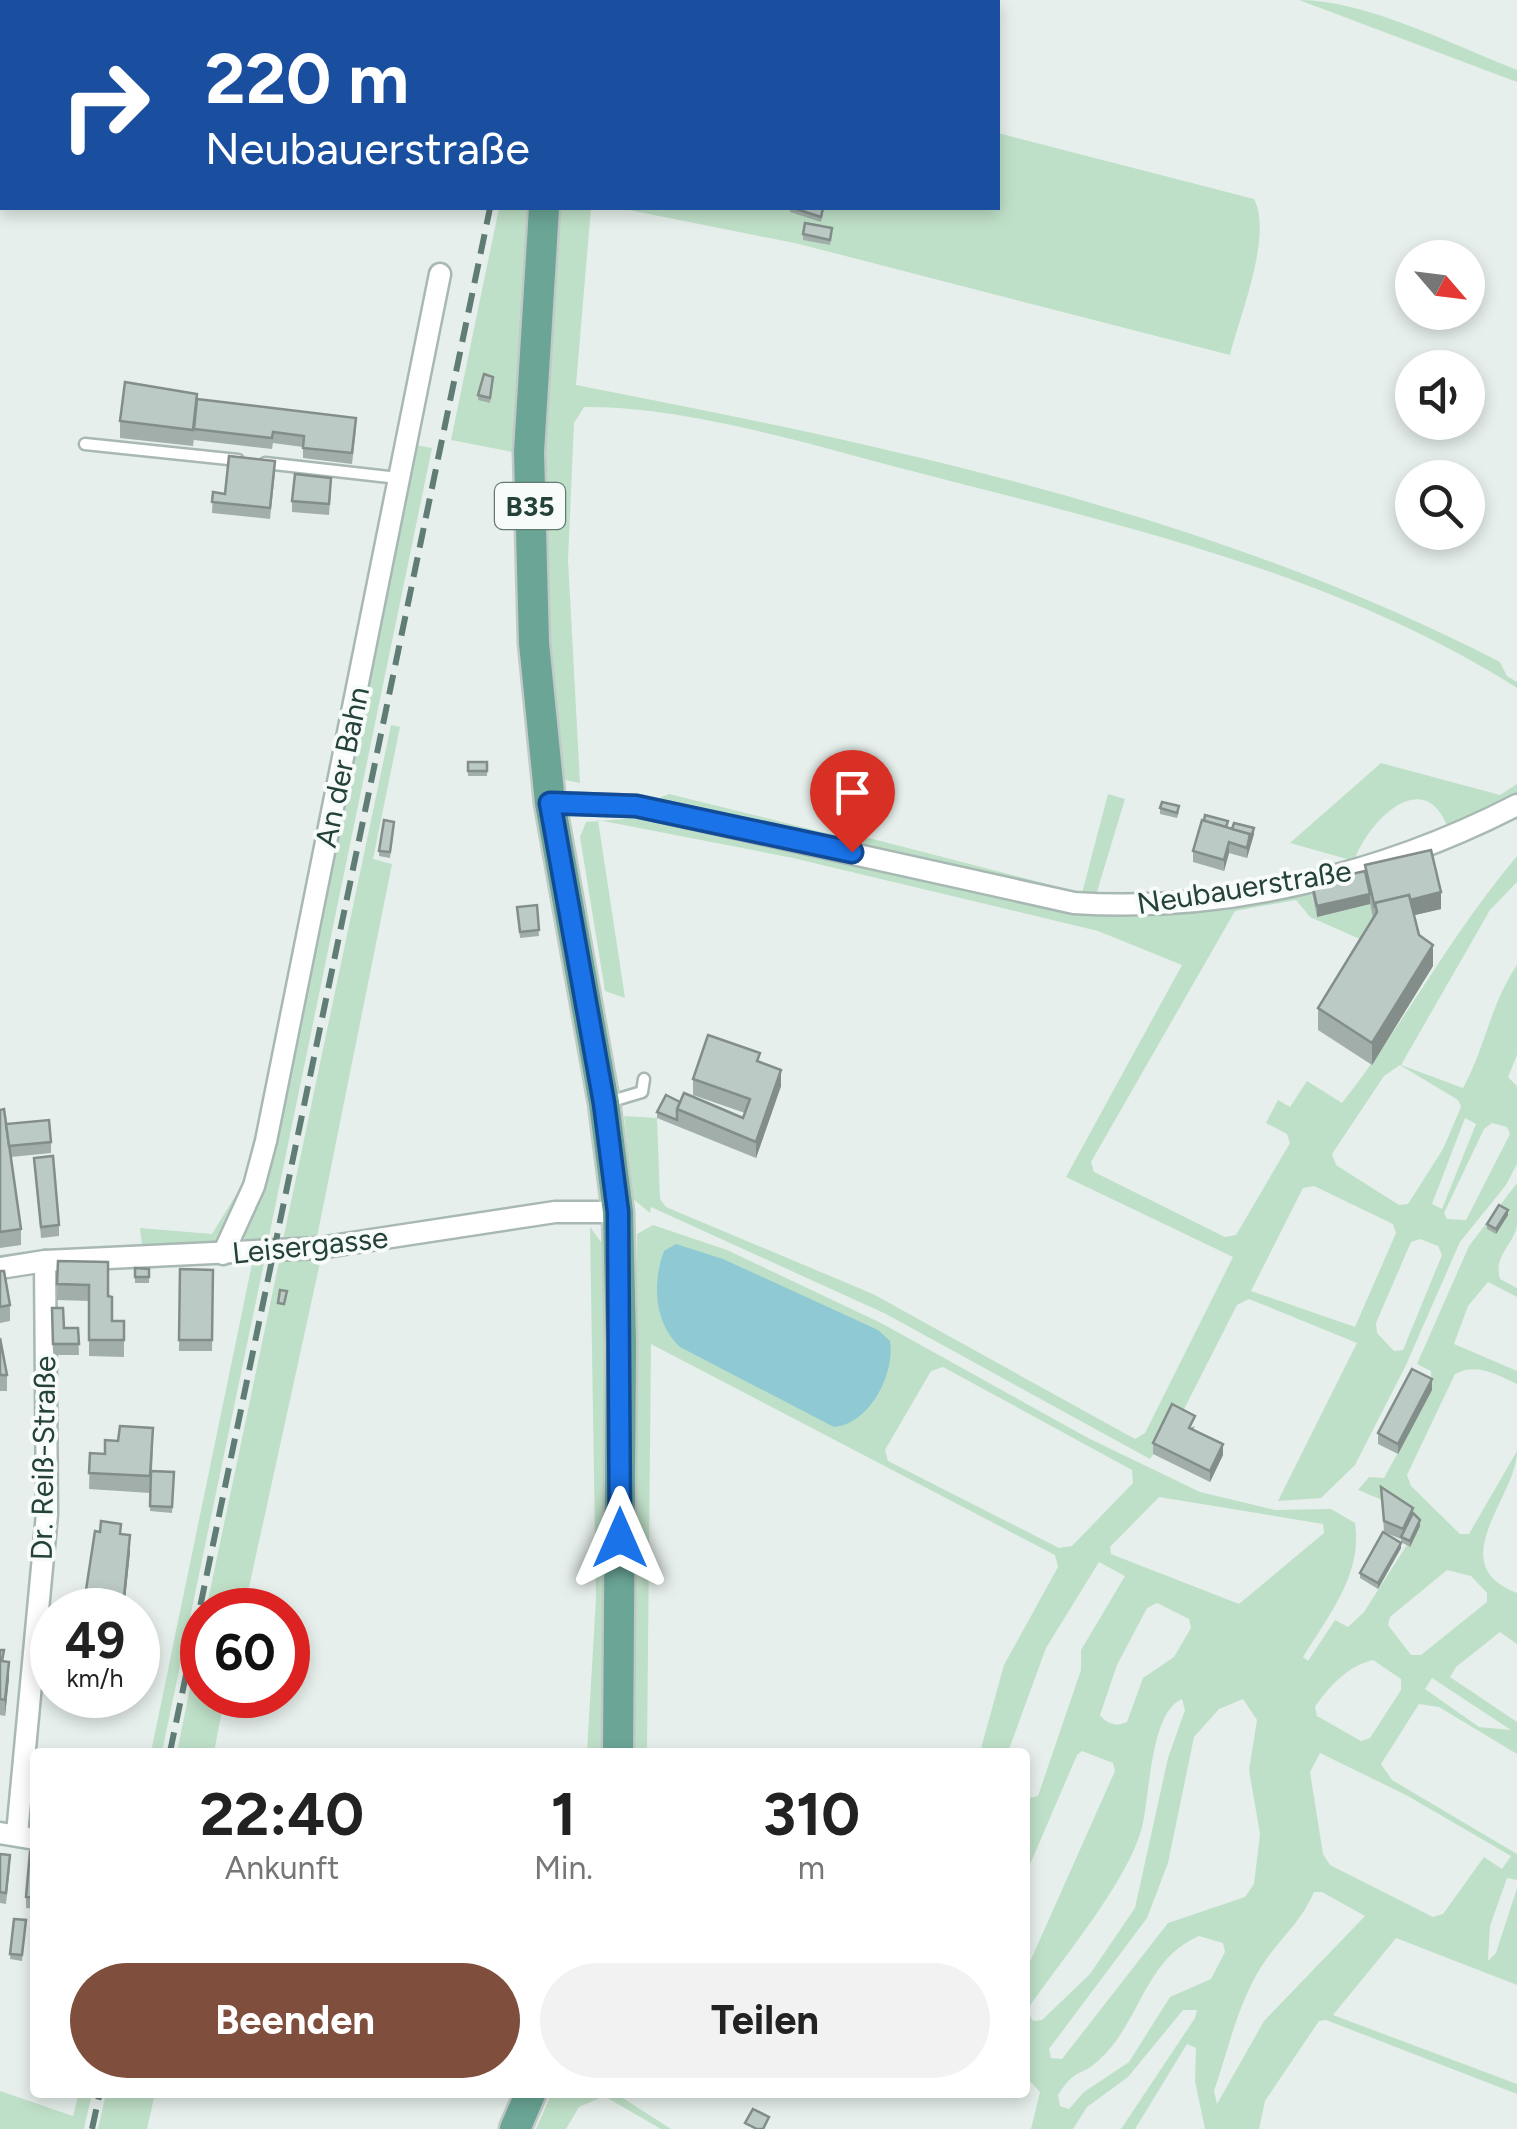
<!DOCTYPE html>
<html lang="de">
<meta charset="utf-8">
<style>
:root{--surface:#fff;--page:#f2f2f2;--text:#222;--muted:#767676;--accent:#804e3d}
body{margin:0;font-family:Figtree,sans-serif;background:var(--page);color:var(--text);height:100vh;display:flex;flex-direction:column;font-size:38px;white-space:nowrap}
*{box-sizing:border-box;margin:0}
p{font-size:32px;color:var(--muted)}
.icon{flex:none;width:55px;height:55px;fill:none;stroke:currentColor;stroke-width:2;stroke-linecap:round;stroke-linejoin:round}
.map{position:relative;flex:1;overflow:hidden}
.panel{position:absolute;left:30px;top:1748px;width:1000px;height:350px;display:flex;flex-direction:column;background:var(--surface);border-radius:10px;box-shadow:0 5px 15px #0003}
.panel>*{flex:none}
.hud{position:absolute;left:0px;top:0px;width:1000px;height:210px;box-shadow:0 5px 15px #0003;background:#1a4fa0;color:#fff;overflow:hidden}
.needle{width:65px;rotate:118deg}
.buttons{position:absolute;left:1395px;top:240px;display:grid;gap:20px}
.buttons a{display:grid;place-items:center;width:90px;height:90px;border-radius:50%;background:var(--surface);box-shadow:0 5px 15px #0003;font-size:50px}
.speed{position:absolute;left:30px;top:1588px;display:flex;gap:20px;font-size:50px;font-weight:700;text-align:center}
.speed>*{display:grid;place-content:center;width:130px;height:130px;border-radius:50%;background:var(--surface);box-shadow:0 5px 15px #0003;line-height:1}
.speed small{font-size:25px;font-weight:400}
.speed .limit{border:15px solid #d22;background:#fff;color:#111}
.pin{position:absolute;display:grid;place-items:center;width:85px;height:85px;color:#fff;margin:-102px -42px;border-radius:50% 50% 50% 0;rotate:-45deg;box-shadow:0 0 10px #0007}
.pin .icon{rotate:45deg}
.me{position:absolute;width:110px;margin:-55px;rotate:0deg;stroke-linejoin:round;filter:drop-shadow(0 0 8px #0008)}
.turn{display:flex;align-items:center;gap:35px;height:210px;padding:0 40px;font-size:45px}
.turn .icon{width:130px;height:130px;stroke-width:2.5}
.turn b{display:block;font-size:70px;line-height:85px}
.eta{display:flex;justify-content:space-evenly;align-items:center;height:170px;text-align:center}
.eta b{font-size:60px;font-weight:700;line-height:70px}
.cta{display:flex;gap:20px;margin-top:auto;padding:20px 40px}
.cta a{flex:1;height:115px;border-radius:60px;background:var(--accent);color:#fff;font-size:40px;font-weight:700;line-height:115px;text-align:center}
.cta a+a{background:var(--page);color:var(--text)}
.map>svg:first-child{display:block}
.green{fill:#bfe0c8;fill-rule:evenodd}
.water{fill:#8ec9d4}
.lines{fill:none;stroke-linecap:round;stroke-linejoin:round}
.lane-casing{stroke:#a8b8b2;stroke-width:15}
.street-casing{stroke:#a8b8b2;stroke-width:25}
.primary-casing{stroke:#c2cac8;stroke-width:35}
.lane{stroke:#fff;stroke-width:10}
.street{stroke:#fff;stroke-width:20}
.primary{stroke:#6aa596;stroke-width:30}
.rail{stroke:#5f7d75;stroke-width:6;stroke-dasharray:20 10;stroke-linecap:butt}
.wall{fill:#a1aea9}
.shaded-wall{fill:#838d89}
.building{fill:#bbcac4;stroke:#838d89;stroke-width:2.5}
.route-casing{stroke:#114b97;stroke-width:25}
.route{stroke:#1a73e8;stroke-width:18}
.labels{text-anchor:middle;dominant-baseline:central;stroke-width:8;stroke-linejoin:round;paint-order:stroke}
.shield{fill:#f7fbf9;stroke:#637a73;stroke-width:2.5}
.shield-label{font-size:28px;font-weight:bold;fill:#24423a}
.street-label{font-size:30px;fill:#24423a;stroke:#f7fbf9}
</style>
<div class="map">
<svg width="1517" height="2129" viewBox="0 0 1517 2129">
<rect width="100%" height="100%" fill="#e6efeb"/>
<!-- green -->
<g class="green">
<path d="M1299 0C1366 0 1453 45 1517 70V82Z"/>
<path d="M998 133 1254 199C1273 235 1240 315 1230 355L799 244 619 208H998Z"/>
<polygon points="499,208 532,208 517,453 451,440"/>
<path d="M556 208H591L576 385C890 446 1214 514 1500 662L1507 676 1517 682V688C1334 572 1119 525 912 471 812 445 686 406 584 407L574 423 568 560 580 783 565 780 553 733 541 453Z"/>
<polygon points="410,444 432,448 268,1241 247,1241 242,1235"/>
<polygon points="391,725 400,727 373,859 392,864 317,1237 283,1240"/>
<path d="M1381 763 1500 795 1517 784V795L1448 828C1424 764 1368 821 1354 861L1290 843Z"/>
<polygon points="669,794 854,840 869,838 1082,893 1108,794 1125,799 1096,895 1075,895 654,800"/>
<path d="M635 818 740 836 1085 914 1210 910 1310 889 1317 917 1370 904 1377 934 1362 940 1310 917 1296 900 1235 911 1091 1162 1094 1172 1225 1237 1236 1235 1290 1143 1287 1134 1266 1123 1278 1100 1290 1107 1307 1081 1342 1103C1405 1023 1451 934 1517 856V882L1490 910 1401 1065 1463 1088C1485 1048 1491 1003 1517 965V1055L1508 1077 1517 1086V1164L1506 1185 1460 1242 1406 1365 1355 1465 1321 1498 1278 1501 1357 1343 1249 1299 1237 1305 1179 1419 1150 1459 886 1314 651 1207 650 1213 632 1198 624 1116 657 1118 660 1199 666 1207 873 1294 1135 1439 1145 1433 1233 1257 1066 1177 1182 965 1098 931 793 858 598 820 625 998 605 991 580 837 586 822ZM1400 1065 1458 1100 1461 1107 1443 1149 1408 1204 1399 1205 1336 1165 1332 1154 1384 1076ZM1465 1118 1476 1124 1442 1209 1432 1204ZM1492 1123 1507 1127 1510 1134 1466 1220 1447 1219 1444 1213 1484 1129ZM1314 1186 1393 1224 1396 1233 1355 1327 1251 1291 1303 1188ZM1420 1239 1438 1246 1442 1255 1403 1350 1394 1351 1377 1333 1376 1323 1411 1242Z"/>
<path d="M1517 1183C1517 1196 1517 1212 1517 1225 1514 1245 1493 1255 1500 1279L1517 1288V1297L1488 1282 1468 1306 1454 1344 1517 1371V1384C1497 1375 1477 1362 1455 1374L1407 1475 1411 1486 1460 1534H1469L1517 1451C1517 1497 1441 1564 1517 1593V1644L1500 1632 1456 1667 1450 1677 1517 1722V1754L1439 1707 1419 1704 1381 1764 1392 1780 1517 1854V1880L1507 1878 1490 1926 1488 1961 1496 1953 1517 1888V1985L1396 1938 1333 2015 1517 2084V2094L1326 2020 1319 2021 1265 2101 1259 2129H1205L1195 2081 1196 2048 1187 2044 1135 2129H1121L1195 2018 1197 2010H1183L1128 2077 1087 2107 1073 2129H1031L1040 2092 1031 2082 1025 2086V1973L1115 1771 1113 1763 1082 1751 1077 1755 1025 1876V1799L1038 1796 1081 1670V1650L1125 1576 1099 1562 1046 1648 1008 1752H980L1004 1665 1058 1567 1055 1555 651 1344 647 1752H637L630 1737 637 1234 653 1225 727 1250 881 1323 1088 1438 1200 1492 1275 1510 1331 1509 1355 1523C1363 1574 1328 1616 1303 1657L1308 1661 1335 1620 1348 1627 1364 1612 1419 1526 1397 1506 1358 1490 1369 1477 1384 1478 1432 1390 1431 1371 1417 1364 1469 1246ZM943 1367 1132 1470 1133 1483 1072 1546 1059 1548 888 1461 885 1450 931 1371ZM1159 1497 1323 1524 1324 1533 1239 1604 1111 1554 1110 1547ZM1447 1570 1471 1576 1487 1593V1602L1421 1655H1411L1388 1625 1390 1617ZM1157 1603 1189 1619 1191 1628 1174 1657 1143 1678 1127 1722C1116 1727 1107 1724 1100 1715L1117 1665 1147 1608ZM1373 1660 1401 1679V1690L1370 1738 1361 1741 1317 1716 1315 1707C1328 1687 1349 1665 1373 1660ZM1432 1678 1511 1730 1479 1727 1425 1689ZM1182 1699 1185 1710 1168 1758 1135 1908 1090 1974 1042 2020 1033 2021 1027 2010C1060 1962 1129 1880 1142 1827 1150 1796 1150 1712 1182 1699ZM1243 1699 1257 1720 1249 1770 1260 1834 1254 1884 1245 1897 1168 1923 1062 2059 1051 2058 1049 2049 1147 1918 1168 1863 1194 1737 1219 1709ZM1320 1753 1406 1795 1511 1856 1502 1869 1484 1857 1443 1914 1433 1917 1330 1865 1323 1854 1310 1772ZM1314 1892H1322L1365 1916 1264 2021 1217 2104 1214 2091C1228 2050 1238 2004 1261 1967 1279 1939 1300 1924 1314 1892ZM1199 1936 1223 1943 1225 1952 1211 1979 1170 1997 1129 2062 1084 2092 1069 2109 1060 2106 1058 2095C1077 2066 1079 2078 1098 2061 1141 2023 1144 1959 1199 1936Z"/>
<polygon points="239,1190 223,1235 216,1241 142,1245 140,1228 212,1234"/>
<polygon points="590,1227 604,1246 607,1344 605,1752 587,1752 596,1598"/>
<polygon points="321,1258 244,1610 206,1610 279,1262"/>
<polygon points="264,1263 162,1752 151,1752 252,1264"/>
<polygon points="202,1629 202,1695 225,1695 214,1752 177,1752"/>
<polygon points="0,2091 73,2116 79,2093 92,2093 84,2129 0,2129"/>
<polygon points="552,2092 615,2093 671,2129 661,2129 604,2096 579,2107 566,2129 536,2129"/>
<polygon points="106,2093 155,2093 147,2129 98,2129"/>
</g>
<!-- water -->
<path class="water" d="M676 1244 723 1259 878 1330 890 1341C895 1374 870 1424 834 1427L680 1347C654 1323 652 1283 664 1251Z"/>
<g class="lines">
<!-- lane casing -->
<g class="lane-casing">
<g id="lane">
<polyline points="85,444 238,460"/>
<polyline points="265,463 398,478"/>
<polyline points="605,1103 642,1092 644,1079"/>
</g>
</g>
<!-- street casing -->
<g class="street-casing">
<g id="street">
<path d="M550 803 637 806 1074 903C1226 913 1383 874 1517 805"/>
<polyline points="223,1254 254,1186 266,1141 440,274"/>
<polyline points="0,1268 45,1261 319,1248 555,1212 618,1212"/>
<polyline points="0,1833 35,1839"/>
<polyline points="17,1834 47,1514 45,1261"/>
</g>
</g>
<!-- primary casing -->
<g class="primary-casing">
<g id="primary">
<polyline points="571,2 571,0"/>
<polyline points="544,208 529,452 534,643 550,803 604,1103 618,1212 621,1344 618,1752"/>
<polyline points="515,2129 531,2092"/>
</g>
</g>
<!-- lane -->
<use href="#lane" class="lane"/>
<!-- street -->
<use href="#street" class="street"/>
<!-- primary -->
<use href="#primary" class="primary"/>
<!-- rail -->
<g class="rail">
<polyline points="533,2 533,0"/>
<polyline points="170,1752 490,208"/>
<polyline points="92,2129 100,2092"/>
</g>
</g>
<!-- wall -->
<g class="wall">
<polygon points="790,208 824,208 821,222 790,212"/>
<polygon points="832,233 830,245 803,240 803,234"/>
<polygon points="493,382 490,403 478,400 478,395"/>
<polygon points="197,399 356,429 352,464 303,458 303,447 273,443 272,449 194,440 194,438 193,446 120,438 120,421"/>
<polygon points="275,472 270,519 212,513 213,492 225,494"/>
<polygon points="331,489 329,515 292,512 292,501"/>
<rect x="468" y="762" width="19" height="14"/>
<polygon points="1160,808 1179,812 1177,818 1160,814"/>
<polygon points="394,827 390,858 379,856 379,851"/>
<polygon points="1228,827 1254,834 1247,858 1229,853 1224,871 1193,862 1193,851"/>
<polygon points="1365,865 1441,909 1414,915 1419,935 1433,966 1372,1065 1318,1030 1318,1008 1373,918 1370,904 1317,917 1312,894 1312,883 1365,871"/>
<polygon points="537,905 539,936 520,938 517,907"/>
<polygon points="760,1062 781,1086 756,1158 657,1118 657,1112 680,1102 743,1118 745,1113 693,1095 693,1079"/>
<polygon points="0,1110 6,1124 51,1142 51,1153 11,1157 21,1229 21,1245 0,1248"/>
<polygon points="34,1158 59,1225 59,1236 41,1238"/>
<polygon points="1508,1215 1496,1234 1487,1229 1487,1224"/>
<polygon points="58,1261 108,1296 112,1321 124,1321 124,1357 89,1356 89,1301 57,1300"/>
<polygon points="135,1268 149,1269 149,1283 135,1283"/>
<polygon points="180,1269 213,1270 212,1351 179,1351"/>
<polygon points="0,1271 10,1305 10,1321 0,1323"/>
<polygon points="52,1308 64,1328 78,1328 79,1355 53,1355"/>
<polygon points="0,1338 7,1375 7,1391 0,1391"/>
<polygon points="1432,1390 1398,1454 1378,1444 1378,1433"/>
<polygon points="1195,1426 1193,1430 1223,1455 1210,1482 1153,1454 1153,1443"/>
<polygon points="153,1444 152,1471 174,1472 172,1513 150,1511 150,1493 89,1489 90,1453 105,1454"/>
<polygon points="1381,1487 1413,1513 1420,1526 1410,1547 1401,1542 1401,1539 1384,1532"/>
<polygon points="121,1534 130,1552 124,1610 86,1606 86,1590"/>
<polygon points="1401,1548 1378,1589 1360,1578 1360,1573"/>
<polygon points="0,1650 9,1678 5,1716 0,1715"/>
<polygon points="35,1852 35,1909 26,1908 26,1897"/>
<polygon points="0,1854 10,1866 6,1904 0,1903"/>
<polygon points="14,1919 26,1920 22,1961 10,1959"/>
</g>
<!-- shaded-wall -->
<g class="shaded-wall">
<polygon points="1254,828 1254,834 1247,858 1247,848"/>
<polygon points="1229,842 1229,853 1224,871 1224,860"/>
<polygon points="1441,892 1441,909 1377,924 1376,908"/>
<polygon points="1370,894 1370,904 1317,917 1317,906"/>
<polygon points="1433,945 1433,966 1372,1065 1372,1043"/>
<polygon points="781,1070 781,1086 756,1158 756,1142"/>
<polygon points="1508,1210 1508,1215 1496,1234 1496,1229"/>
<polygon points="1432,1379 1432,1390 1398,1454 1398,1444"/>
<polygon points="1223,1444 1223,1455 1210,1482 1210,1471"/>
<polygon points="1420,1520 1420,1526 1410,1547 1410,1541"/>
<polygon points="130,1535 130,1552 124,1610 124,1596"/>
<polygon points="1401,1543 1401,1548 1378,1589 1378,1583"/>
<polygon points="9,1662 9,1678 5,1716 5,1700"/>
</g>
<!-- building -->
<g class="building">
<polygon points="793,208 823,208 821,217"/>
<polygon points="805,223 832,228 830,240 803,234"/>
<polygon points="484,374 493,377 490,398 478,395"/>
<polygon points="125,382 197,394 193,430 120,421"/>
<polygon points="197,399 356,418 352,453 303,448 304,436 273,432 272,438 194,429"/>
<polygon points="229,456 275,461 270,508 212,502 213,492 225,494"/>
<polygon points="295,474 331,478 329,504 292,501"/>
<rect x="468" y="762" width="19" height="9"/>
<polygon points="1162,802 1179,806 1177,813 1160,808"/>
<polygon points="1205,815 1228,821 1226,827 1204,821"/>
<polygon points="384,820 394,822 390,852 379,851"/>
<polygon points="1202,820 1250,834 1247,848 1229,842 1224,860 1193,851"/>
<polygon points="1234,823 1254,828 1250,840 1250,834 1232,829"/>
<polygon points="1431,850 1441,892 1410,900 1409,895 1375,903 1375,908 1365,865"/>
<polygon points="1365,871 1370,894 1317,906 1312,883"/>
<polygon points="1409,895 1419,935 1433,945 1372,1043 1318,1008 1377,912 1375,903"/>
<polygon points="537,905 539,930 520,932 517,907"/>
<polygon points="708,1035 760,1053 757,1061 781,1070 756,1142 677,1109 684,1093 743,1118 750,1099 693,1079"/>
<polygon points="666,1095 680,1102 677,1109 677,1120 657,1112"/>
<polygon points="4,1109 21,1229 0,1232 0,1110"/>
<polygon points="49,1120 51,1142 9,1146 6,1124"/>
<polygon points="53,1156 59,1225 41,1227 34,1158"/>
<polygon points="1499,1205 1508,1210 1496,1229 1487,1224"/>
<polygon points="58,1261 108,1262 108,1296 112,1297 112,1321 124,1321 124,1340 89,1340 89,1285 57,1284"/>
<polygon points="135,1268 149,1269 149,1277 135,1277"/>
<polygon points="180,1269 213,1270 212,1340 179,1340"/>
<polygon points="0,1271 4,1271 10,1305 0,1307"/>
<polygon points="280,1290 287,1291 284,1304 278,1303"/>
<polygon points="52,1308 63,1308 64,1328 78,1328 79,1344 53,1344"/>
<polygon points="0,1338 7,1375 0,1375"/>
<polygon points="1412,1369 1432,1379 1398,1444 1378,1433"/>
<polygon points="1172,1404 1195,1416 1189,1428 1223,1444 1210,1471 1153,1443"/>
<polygon points="120,1426 153,1428 150,1476 89,1473 90,1453 105,1454 105,1440 118,1441"/>
<polygon points="151,1471 174,1472 172,1507 150,1506"/>
<polygon points="1381,1487 1413,1508 1403,1529 1384,1521"/>
<polygon points="1413,1513 1420,1520 1410,1541 1401,1537"/>
<polygon points="101,1521 121,1524 120,1534 130,1535 124,1596 86,1590 95,1531 100,1532"/>
<polygon points="1383,1532 1401,1543 1378,1583 1360,1573"/>
<polygon points="71,1605 86,1607 85,1610 70,1610"/>
<polygon points="0,1650 4,1650 2,1661 9,1662 5,1700 0,1699"/>
<polygon points="30,1852 35,1852 35,1898 26,1897"/>
<polygon points="0,1854 10,1855 6,1893 0,1892"/>
<polygon points="14,1919 26,1920 22,1955 10,1954"/>
<polygon points="753,2109 769,2117 763,2129 757,2129 745,2123"/>
</g>
<g class="lines">
<!-- route casing -->
<g class="route-casing">
<polyline id="route" points="620,1538 618,1212 604,1103 550,803 636,806 852,852"/>
</g>
<!-- route -->
<use href="#route" class="route"/>
</g>
<g class="labels">
<!-- shield labels -->
<rect class="shield" x="495" y="483" width="70" height="46" rx="8"/>
<g class="shield-label">
<text x="530" y="506">B35</text>
</g>
<!-- street labels -->
<g class="street-label">
<text transform="translate(342 767) rotate(-78)">An der Bahn</text>
<text transform="translate(1244 887) rotate(-9)">Neubauerstraße</text>
<text transform="translate(310 1245) rotate(-6)">Leisergasse</text>
<text transform="translate(43 1458) rotate(-89)">Dr. Reiß-Straße</text>
</g>
</g>
</svg>
<div class="buttons">
<a><svg class="needle" viewBox="-14 -14 28 28"><path d="M0-13l5 13h-10z" fill="#e53935"/><path d="M0 13l5-13h-10z" fill="#767676"/></svg></a>
<a><svg class="icon" aria-label="sound" viewBox="0 0 24 24"><path d="M4 9h4l5-4v14l-5-4H4zM17 9q2 3 0 6"/></svg></a>
<a><svg class="icon" aria-label="search" viewBox="0 0 24 24"><circle cx="10" cy="10" r="6"/><path d="M15 15l6 6"/></svg></a>
</div>
<div class="speed"><div>49<small>km/h</small></div><div class="limit">60</div></div>
<div class="pin" style="left:852px;top:852px;background:#d93025"><svg class="icon" aria-label="arrive" viewBox="0 0 24 24"><path d="M6 21V4h12l-3 4 3 4H6"/></svg></div>
<svg class="me" style="left:620px;top:1538px" viewBox="-20 -20 40 40"><path d="M0-17L14 15 0 8-14 15z" fill="#1a73e8" stroke="#fff" stroke-width="4"/></svg>
<div class="hud">
<div class="turn"><svg class="icon" aria-label="right" viewBox="0 0 24 24"><path d="M7 20v-9h11M14 6l5 5-5 5"/></svg><div><b>220 m</b>Neubauerstraße</div></div>
</div>
<section class="panel">
<div class="eta">
<div><b>22:40</b><p>Ankunft</p></div>
<div><b>1</b><p>Min.</p></div>
<div><b>310</b><p>m</p></div>
</div>
<div class="cta"><a>Beenden</a><a>Teilen</a></div>
</section>
</div>
